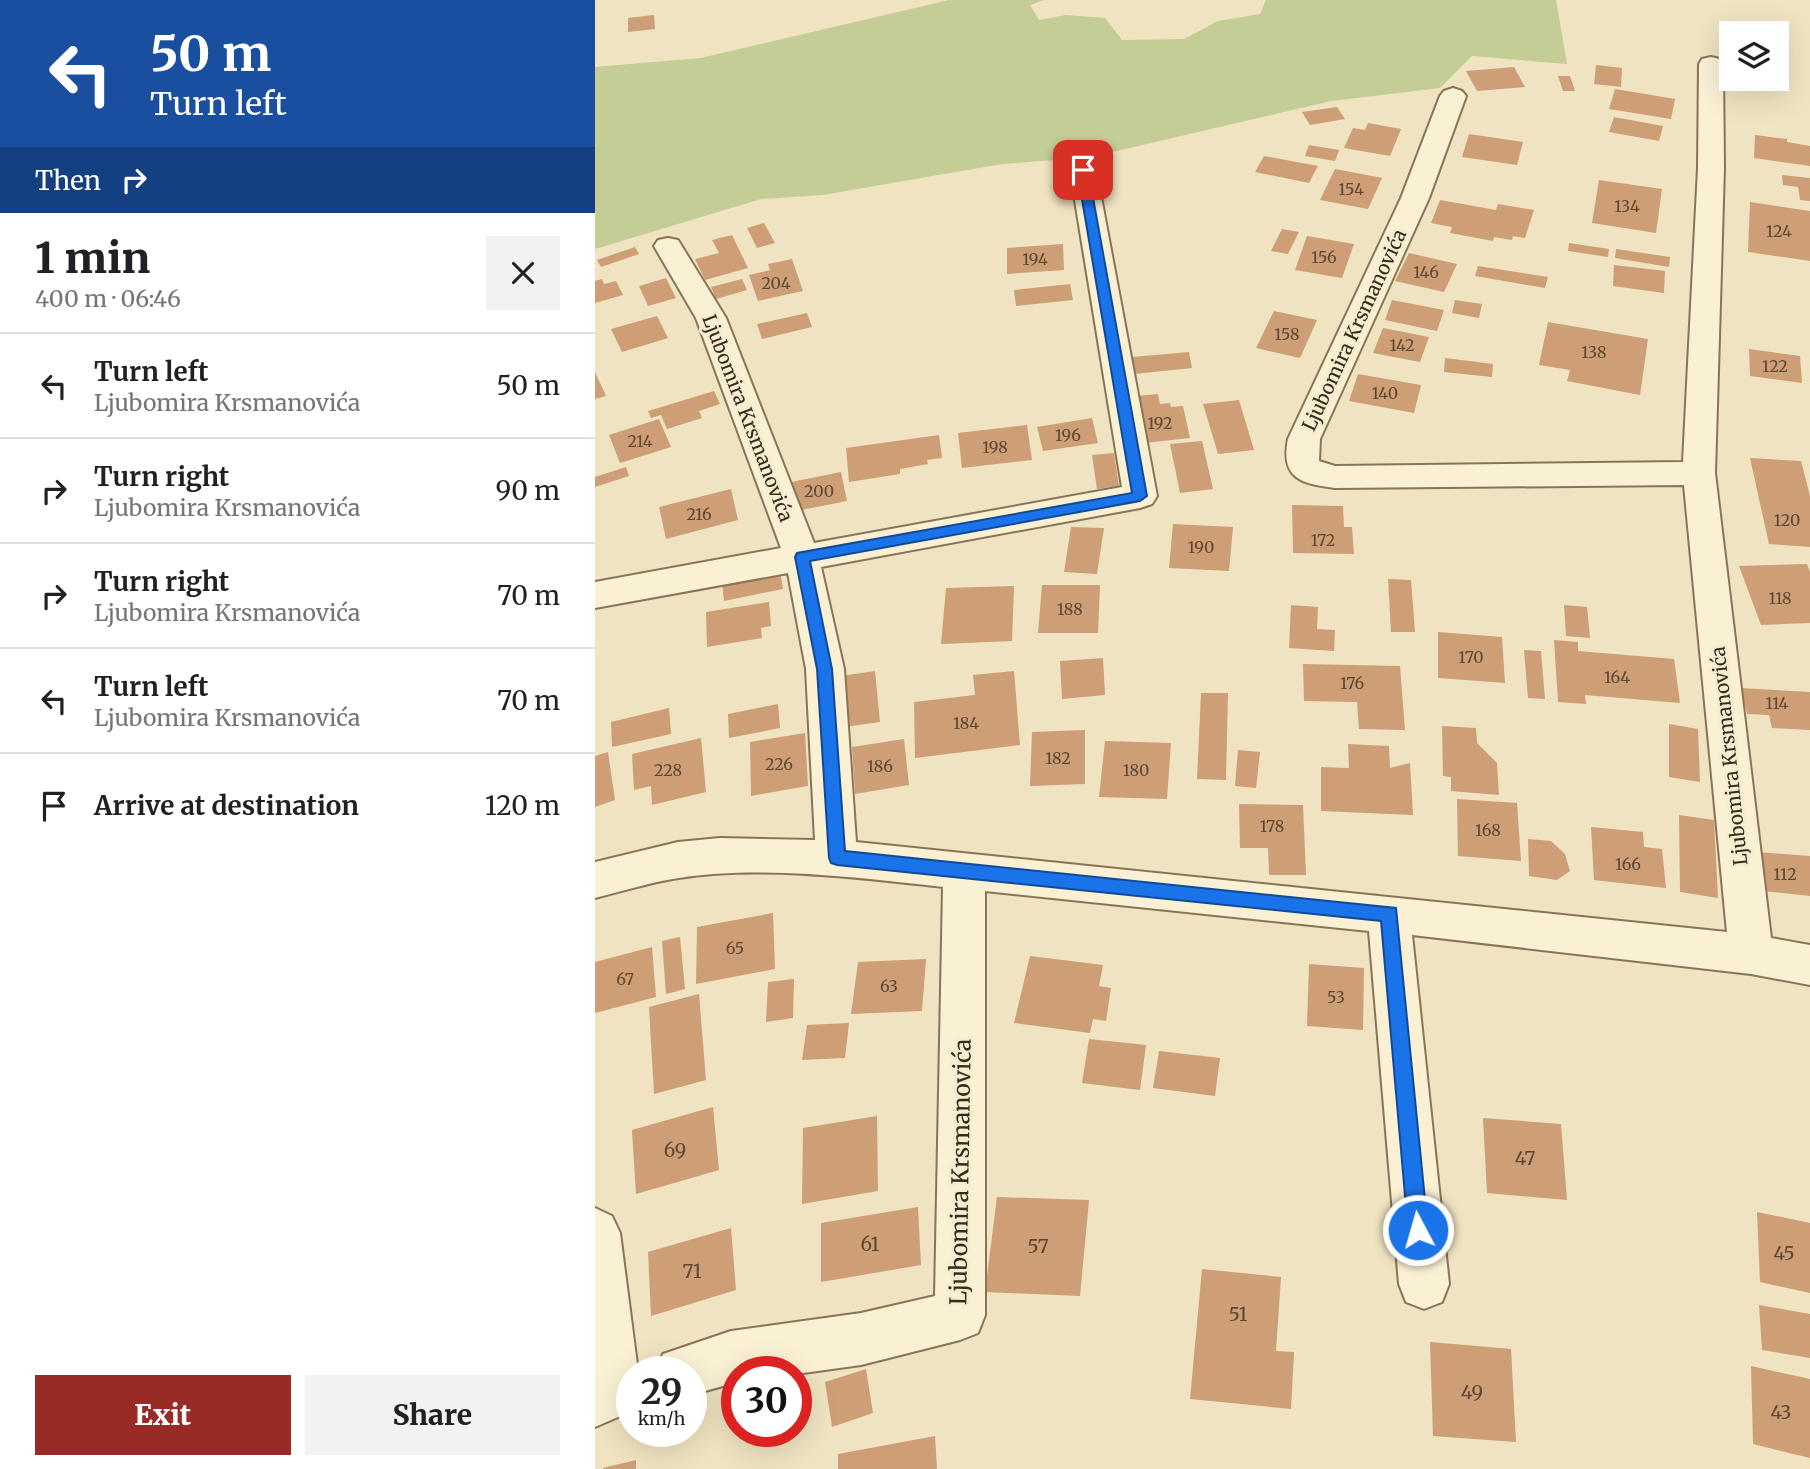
<!DOCTYPE html>
<meta charset="utf-8">
<style>
:root{--surface:#fff;--page:#f2f2f2;--text:#202124;--muted:#757577;--line:#e0e0e0;--accent:#992b26}
body{margin:0;font-family:Merriweather,serif;background:var(--page);color:var(--text);height:100vh;display:flex;flex-direction:column;font-size:26px;white-space:nowrap}
*{box-sizing:border-box;margin:0}
p{font-size:23px;color:var(--muted)}
.icon{flex:none;width:38px;height:38px;fill:none;stroke:currentColor;stroke-width:2;stroke-linecap:round;stroke-linejoin:round}
.map{position:relative;flex:1;overflow:hidden}
.drawer{display:flex;flex-direction:column;background:var(--surface);width:595px}
.drawer>*{flex:none}
.hud{background:#1a4fa0;color:#fff;overflow:hidden}
.tools{position:absolute;left:1124px;top:21px;display:grid;gap:14px}
.tools a{display:grid;place-items:center;width:70px;height:70px;border-radius:0px;background:var(--surface);box-shadow:0 7px 28px #0002;font-size:35px}
.speed{position:absolute;left:21px;top:1356px;display:flex;gap:14px;font-size:35px;font-weight:700;text-align:center}
.speed>*{display:grid;place-content:center;width:91px;height:91px;border-radius:50%;background:var(--surface);box-shadow:0 7px 28px #0002;line-height:1}
.speed small{font-size:18px;font-weight:400}
.speed .limit{border:10px solid #d22;background:#fff;color:#111}
.pin{position:absolute;display:grid;place-items:center;width:60px;height:60px;color:#fff;margin:-30px;border-radius:14px;box-shadow:0 4px 10px #0006}
.me{position:absolute;width:77px;margin:-38px;rotate:354deg;stroke-linejoin:round;filter:drop-shadow(0 0 5px #0008)}
.turn{display:flex;align-items:center;gap:24px;height:147px;padding:0 35px;font-size:32px}
.turn .icon{width:91px;height:91px;stroke-width:2.5}
.turn b{display:block;font-size:49px;line-height:60px}
.then{display:flex;align-items:center;height:66px;padding:0 35px;background:#0003;gap:14px;font-size:26px}
.round{display:grid;place-items:center;flex:none;width:74px;height:74px;border-radius:0px;background:var(--page)}
.summary{display:flex;align-items:center;justify-content:space-between;height:119px;padding:0 35px}
h1{font-size:42px;font-weight:800;line-height:52px}
.cta{display:flex;gap:14px;margin-top:auto;padding:14px 35px}
.cta a{flex:1;height:80px;border-radius:0px;background:var(--accent);color:#fff;font-size:28px;font-weight:800;line-height:80px;text-align:center}
.cta a+a{background:var(--page);color:var(--text)}
ul{padding:0;list-style:none}
li{display:flex;align-items:center;gap:21px;height:105px;padding:0 35px;border-top:2px solid var(--line)}
li div{flex:1}
li b{display:block;font-size:26px}
li em{font-style:normal}
main{display:flex;flex:1;min-height:0}
.map>svg:first-child{display:block}
.green{fill:#c4cd95}
.building{fill:#ce9e76}
.lines{fill:none;stroke-linecap:round;stroke-linejoin:round}
.street-casing{stroke:#897458;stroke-width:4}
.street{fill:#faf0d4;fill-rule:evenodd}
.route{fill:#1a73e8;stroke:#114b97;stroke-width:2}
.labels{text-anchor:middle;dominant-baseline:central;stroke-width:6;stroke-linejoin:round;paint-order:stroke}
.number-label{font-size:16px;fill:#5e4833}
.street-label{font-size:19px;fill:#382b1d;stroke:#f6edd1}
.near-number-label{font-size:19px;fill:#5e4833}
.near-street-label{font-size:23px;fill:#382b1d;stroke:#f6edd1}
</style>
<main>
<section class="drawer">
<div class="hud">
<div class="turn"><svg class="icon" aria-label="left" viewBox="0 0 24 24"><path d="M17 20v-9H6M10 6l-5 5 5 5"/></svg><div><b>50 m</b>Turn left</div></div>
<div class="then">Then<svg class="icon" aria-label="right" viewBox="0 0 24 24"><path d="M7 20v-9h11M14 6l5 5-5 5"/></svg></div>
</div>
<div class="summary"><div><h1>1 min</h1><p>400 m · 06:46</p></div><a class="round"><svg class="icon" aria-label="close" viewBox="0 0 24 24"><path d="M6 6l12 12M18 6L6 18"/></svg></a></div>
<ul>
<li><svg class="icon" aria-label="left" viewBox="0 0 24 24"><path d="M17 20v-9H6M10 6l-5 5 5 5"/></svg><div><b>Turn left</b><p>Ljubomira Krsmanovića</p></div><em>50 m</em></li>
<li><svg class="icon" aria-label="right" viewBox="0 0 24 24"><path d="M7 20v-9h11M14 6l5 5-5 5"/></svg><div><b>Turn right</b><p>Ljubomira Krsmanovića</p></div><em>90 m</em></li>
<li><svg class="icon" aria-label="right" viewBox="0 0 24 24"><path d="M7 20v-9h11M14 6l5 5-5 5"/></svg><div><b>Turn right</b><p>Ljubomira Krsmanovića</p></div><em>70 m</em></li>
<li><svg class="icon" aria-label="left" viewBox="0 0 24 24"><path d="M17 20v-9H6M10 6l-5 5 5 5"/></svg><div><b>Turn left</b><p>Ljubomira Krsmanovića</p></div><em>70 m</em></li>
<li><svg class="icon" aria-label="arrive" viewBox="0 0 24 24"><path d="M6 21V4h12l-3 4 3 4H6"/></svg><div><b>Arrive at destination</b></div><em>120 m</em></li>
</ul>
<div class="cta"><a>Exit</a><a>Share</a></div>
</section>
<div class="map">
<svg width="1215" height="1469" viewBox="0 0 1215 1469">
<rect width="100%" height="100%" fill="#efe3c1"/>
<!-- green -->
<polygon class="green" points="354,0 449,0 435,5 444,20 471,15 510,18 527,40 589,39 623,21 665,14 671,0 961,0 972,64 877,56 845,88 736,101 496,157 407,164 228,195 166,199 0,249 0,67 106,58"/>
<!-- building -->
<g class="building">
<polygon points="59,15 60,29 33,32 33,18"/>
<polygon points="1001,65 1027,68 1026,87 999,84"/>
<polygon points="919,67 930,87 882,91 871,71"/>
<polygon points="963,76 975,76 980,91 968,91"/>
<polygon points="1020,89 1080,99 1076,119 1014,109"/>
<polygon points="742,107 750,119 715,125 707,112"/>
<polygon points="1019,117 1068,126 1064,141 1014,132"/>
<polygon points="773,123 806,129 795,156 749,148 758,128 770,130"/>
<polygon points="874,134 928,142 922,165 867,157"/>
<polygon points="1160,135 1192,139 1192,142 1215,146 1215,166 1159,158"/>
<polygon points="714,145 744,150 740,161 710,156"/>
<polygon points="669,156 723,166 714,183 660,172"/>
<polygon points="740,169 787,178 773,209 725,200"/>
<polygon points="1187,175 1215,178 1215,201 1205,200 1203,187 1188,185"/>
<polygon points="1004,180 1067,189 1061,233 997,223"/>
<polygon points="845,200 901,210 903,204 939,210 930,238 918,236 917,240 899,237 898,241 855,233 857,227 836,223"/>
<polygon points="1155,202 1215,211 1215,261 1153,252"/>
<polygon points="169,223 180,243 162,248 152,228"/>
<polygon points="687,229 704,232 693,254 676,251"/>
<polygon points="137,235 153,268 110,280 100,259 124,253 117,240"/>
<polygon points="712,236 759,244 747,278 700,270"/>
<polygon points="974,243 1014,249 1013,257 973,251"/>
<polygon points="468,244 469,270 412,274 412,248"/>
<polygon points="40,247 44,254 6,267 2,260"/>
<polygon points="1021,249 1075,257 1074,267 1020,258"/>
<polygon points="814,253 862,264 849,292 800,281"/>
<polygon points="197,259 208,291 163,301 154,275 175,270 173,264"/>
<polygon points="1019,265 1070,271 1069,293 1018,286"/>
<polygon points="883,266 953,277 950,288 880,276"/>
<polygon points="71,278 81,298 53,306 44,286"/>
<polygon points="7,279 9,284 21,281 28,295 0,303 0,281"/>
<polygon points="147,279 152,290 121,299 116,287"/>
<polygon points="475,284 478,300 421,306 419,290"/>
<polygon points="797,300 849,310 842,331 790,320"/>
<polygon points="860,300 887,304 884,318 857,313"/>
<polygon points="679,311 722,320 705,358 661,348"/>
<polygon points="212,313 217,327 167,339 162,324"/>
<polygon points="62,316 73,338 27,352 16,329"/>
<polygon points="953,322 1053,339 1045,395 972,381 975,370 944,365"/>
<polygon points="788,328 834,337 825,362 778,353"/>
<polygon points="1154,349 1205,356 1207,383 1155,376"/>
<polygon points="594,352 597,368 539,374 537,357"/>
<polygon points="850,358 898,364 897,377 849,372"/>
<polygon points="0,372 11,396 0,399"/>
<polygon points="763,374 826,385 819,413 754,401"/>
<polygon points="119,391 125,404 104,411 107,418 72,429 66,415 56,418 53,411"/>
<polygon points="563,394 565,404 575,403 576,407 588,406 595,438 541,444 542,396"/>
<polygon points="644,400 659,450 623,454 608,404"/>
<polygon points="497,418 503,443 448,451 442,427"/>
<polygon points="64,419 76,447 25,463 14,435"/>
<polygon points="432,425 437,460 367,468 363,433"/>
<polygon points="344,435 347,458 332,460 333,464 305,469 305,474 254,482 251,448"/>
<polygon points="607,441 618,489 585,493 575,444"/>
<polygon points="519,453 524,486 502,489 497,455"/>
<polygon points="1155,458 1206,461 1215,496 1215,547 1174,544"/>
<polygon points="31,467 34,476 0,487 0,477"/>
<polygon points="246,472 252,501 201,511 196,482"/>
<polygon points="136,489 143,520 71,539 64,507"/>
<polygon points="697,505 748,506 749,527 757,527 759,554 698,553"/>
<polygon points="578,524 638,527 634,571 574,568"/>
<polygon points="476,527 509,528 502,574 469,572"/>
<polygon points="1212,564 1215,572 1215,623 1166,625 1144,566"/>
<polygon points="185,571 188,589 129,601 127,583"/>
<polygon points="793,579 816,580 820,632 796,632"/>
<polygon points="447,585 505,585 503,633 443,633"/>
<polygon points="419,586 417,641 346,644 351,588"/>
<polygon points="174,602 176,626 166,628 167,638 112,647 111,612"/>
<polygon points="696,605 723,607 722,629 740,630 739,651 694,648"/>
<polygon points="969,605 992,607 995,638 971,636"/>
<polygon points="843,632 907,637 910,683 843,678"/>
<polygon points="959,640 983,642 983,651 1079,659 1085,703 990,695 991,704 963,702"/>
<polygon points="929,650 946,651 950,699 933,698"/>
<polygon points="508,658 510,695 467,699 465,661"/>
<polygon points="708,664 805,666 810,730 764,729 762,702 709,701"/>
<polygon points="280,671 285,722 249,727 246,676"/>
<polygon points="419,671 425,745 320,758 319,702 380,695 378,675"/>
<polygon points="1146,688 1215,692 1215,730 1177,728 1174,715 1152,714"/>
<polygon points="606,693 633,693 631,780 602,779"/>
<polygon points="183,704 185,728 134,738 133,714"/>
<polygon points="74,708 76,734 17,747 16,722"/>
<polygon points="1074,724 1103,729 1105,782 1074,777"/>
<polygon points="847,726 881,728 882,743 902,763 904,795 856,791 856,777 848,776"/>
<polygon points="490,730 490,784 435,786 437,732"/>
<polygon points="210,733 213,786 156,796 155,742"/>
<polygon points="106,738 111,792 57,805 56,786 39,790 37,754"/>
<polygon points="309,739 314,785 260,794 257,747"/>
<polygon points="510,741 576,743 572,799 504,797"/>
<polygon points="753,744 794,746 795,768 815,763 818,815 726,811 726,767 754,768"/>
<polygon points="643,750 665,752 661,788 640,786"/>
<polygon points="13,752 20,800 0,807 0,756"/>
<polygon points="862,799 922,803 926,861 863,856"/>
<polygon points="644,804 708,805 711,875 674,875 673,848 645,848"/>
<polygon points="1084,815 1119,820 1123,898 1085,892"/>
<polygon points="996,827 1048,832 1049,847 1067,849 1071,888 999,880"/>
<polygon points="933,839 956,841 970,854 975,871 962,880 934,876"/>
<polygon points="1162,852 1215,856 1215,896 1168,891"/>
<polygon points="178,913 180,969 101,984 102,927"/>
<polygon points="85,937 90,989 71,994 67,941"/>
<polygon points="57,947 61,997 0,1013 0,962"/>
<polygon points="435,956 508,965 504,986 516,988 511,1021 498,1019 495,1033 419,1023"/>
<polygon points="331,959 327,1011 256,1014 263,962"/>
<polygon points="714,964 769,968 768,1030 712,1026"/>
<polygon points="199,979 198,1018 171,1022 173,982"/>
<polygon points="104,994 111,1080 59,1094 54,1007"/>
<polygon points="254,1023 250,1058 207,1060 212,1025"/>
<polygon points="494,1039 551,1045 545,1090 487,1083"/>
<polygon points="564,1051 625,1058 620,1096 558,1088"/>
<polygon points="118,1107 124,1170 41,1194 37,1130"/>
<polygon points="282,1116 283,1191 207,1204 208,1128"/>
<polygon points="888,1118 966,1124 972,1200 892,1193"/>
<polygon points="402,1197 494,1200 485,1296 390,1292"/>
<polygon points="323,1207 326,1265 226,1282 226,1223"/>
<polygon points="1162,1212 1215,1223 1215,1293 1165,1282"/>
<polygon points="136,1228 141,1290 56,1316 53,1252"/>
<polygon points="607,1269 686,1277 681,1351 699,1352 696,1409 595,1399"/>
<polygon points="1164,1305 1215,1314 1215,1358 1167,1350"/>
<polygon points="835,1342 916,1349 921,1442 838,1436"/>
<polygon points="1156,1366 1215,1379 1215,1458 1158,1444"/>
<polygon points="271,1369 278,1413 237,1427 230,1382"/>
<polygon points="340,1436 342,1469 243,1469 243,1454"/>
<polygon points="41,1460 41,1469 8,1469 8,1468"/>
</g>
<g class="lines">
<!-- street casing -->
<g class="street-casing">
<g id="street">
<path d="M1116 57 1125 59 1128 64 1129 168 1120 473 1176 938 1215 945V985L1156 974 817 935 854 1284 847 1302 829 1309 811 1302 804 1284 774 931 390 891V1315L383 1333 365 1340 266 1365 201 1374 142 1372V1382L96 1395V1372H60L68 1354 136 1331 266 1313 340 1296 348 887C266 878 166 865 84 878 56 882 28 891 0 898V862L83 842 125 838 220 840 211 669 193 573 0 608V582L186 548 101 318 59 246 63 240 73 238 83 240 131 318 219 543 527 487 475 170 479 164 488 162 497 164 501 170 562 496 557 504 545 508 226 567 249 669 261 842 1132 932 1089 485 740 488C706 484 685 478 693 439L806 198 845 96 849 91 858 88 867 91 871 96 834 198 725 439 724 461 740 466 1088 462 1103 168 1104 64 1107 59Z"/>
<polygon points="0,1208 17,1216 25,1233 43,1372 37,1372 37,1411 0,1427"/>
</g>
</g>
<!-- street -->
<use href="#street" class="street"/>
</g>
<!-- route -->
<polygon class="route" points="488,167 493,170 552,496 545,501 215,561 237,669 250,851 801,908 833,1230 831,1237 823,1240 816,1237 813,1230 786,921 242,865 236,863 234,858 222,669 200,557 202,553 537,493 482,170"/>
<g class="labels">
<!-- number labels -->
<g class="number-label">
<text x="756" y="189">154</text>
<text x="1032" y="206">134</text>
<text x="1184" y="231">124</text>
<text x="729" y="257">156</text>
<text x="440" y="259">194</text>
<text x="831" y="272">146</text>
<text x="181" y="283">204</text>
<text x="692" y="334">158</text>
<text x="807" y="345">142</text>
<text x="999" y="352">138</text>
<text x="1180" y="366">122</text>
<text x="790" y="393">140</text>
<text x="565" y="423">192</text>
<text x="473" y="435">196</text>
<text x="45" y="441">214</text>
<text x="400" y="447">198</text>
<text x="224" y="491">200</text>
<text x="104" y="514">216</text>
<text x="1192" y="520">120</text>
<text x="728" y="540">172</text>
<text x="606" y="547">190</text>
<text x="1185" y="598">118</text>
<text x="475" y="609">188</text>
<text x="876" y="657">170</text>
<text x="1022" y="677">164</text>
<text x="757" y="683">176</text>
<text x="1182" y="703">114</text>
<text x="371" y="723">184</text>
<text x="463" y="758">182</text>
<text x="184" y="764">226</text>
<text x="285" y="766">186</text>
<text x="73" y="770">228</text>
<text x="541" y="770">180</text>
<text x="677" y="826">178</text>
<text x="893" y="830">168</text>
<text x="1033" y="864">166</text>
<text x="1190" y="874">112</text>
<text x="140" y="948">65</text>
<text x="30" y="979">67</text>
<text x="294" y="986">63</text>
<text x="741" y="997">53</text>
</g>
<!-- street labels -->
<g class="street-label">
<text transform="translate(759 330) rotate(-65)">Ljubomira Krsmanovića</text>
<text transform="translate(153 418) rotate(69)">Ljubomira Krsmanovića</text>
<text transform="translate(1134 756) rotate(-96)">Ljubomira Krsmanovića</text>
</g>
<!-- near-number labels -->
<g class="near-number-label">
<text x="80" y="1150">69</text>
<text x="930" y="1158">47</text>
<text x="275" y="1244">61</text>
<text x="443" y="1246">57</text>
<text x="1189" y="1253">45</text>
<text x="97" y="1271">71</text>
<text x="643" y="1314">51</text>
<text x="877" y="1392">49</text>
<text x="1186" y="1412">43</text>
</g>
<!-- near-street labels -->
<g class="near-street-label">
<text transform="translate(365 1172) rotate(-89)">Ljubomira Krsmanovića</text>
</g>
</g>
</svg>
<div class="tools">
<a><svg class="icon" aria-label="layers" viewBox="0 0 24 24"><path d="M12 4l9 5-9 5-9-5zM3 14l9 5 9-5"/></svg></a>
</div>
<div class="speed"><div>29<small>km/h</small></div><div class="limit">30</div></div>
<div class="pin" style="left:488px;top:170px;background:#d93025"><svg class="icon" aria-label="arrive" viewBox="0 0 24 24"><path d="M6 21V4h12l-3 4 3 4H6"/></svg></div>
<svg class="me" style="left:823px;top:1230px" viewBox="-20 -20 40 40"><circle r="17" fill="#1a73e8" stroke="#fff" stroke-width="3"/><path d="M0-11L8 9 0 5-8 9z" fill="#fff"/></svg>
</div>
</main>
